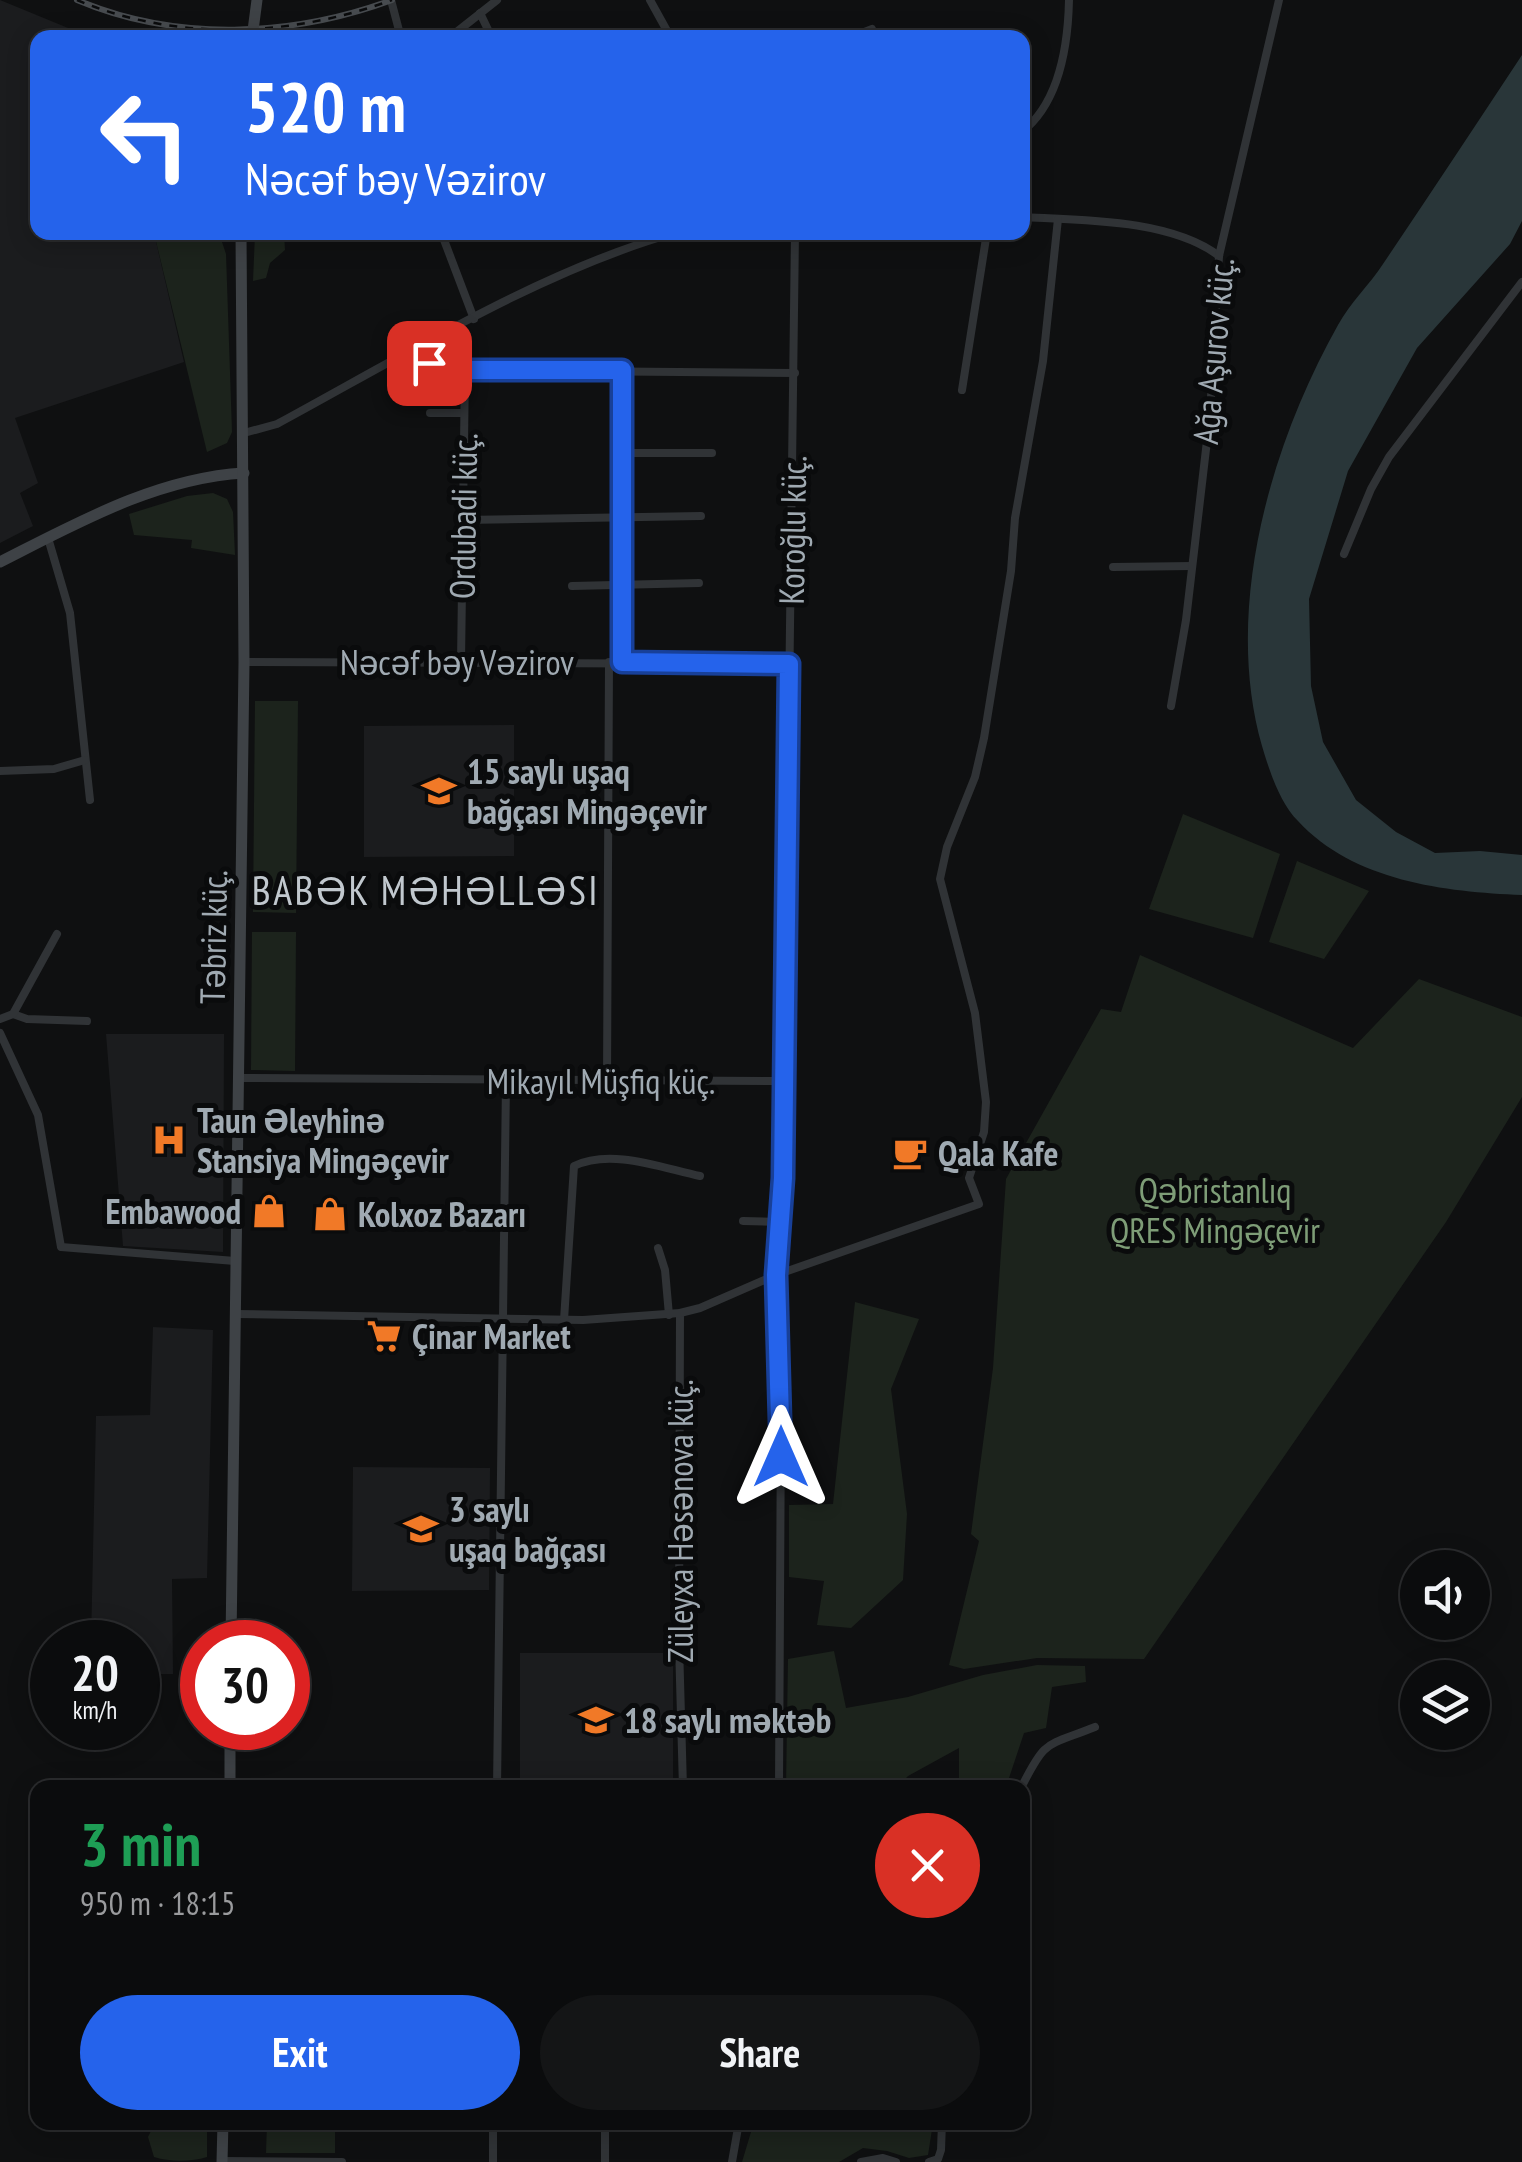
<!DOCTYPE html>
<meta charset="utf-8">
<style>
:root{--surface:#0b0c0d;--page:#141516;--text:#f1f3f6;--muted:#9a9b9d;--line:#2b2c2e;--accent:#2563eb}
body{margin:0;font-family:"PT Sans Narrow",sans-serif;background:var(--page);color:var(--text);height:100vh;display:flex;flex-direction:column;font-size:38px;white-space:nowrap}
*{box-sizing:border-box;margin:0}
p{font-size:32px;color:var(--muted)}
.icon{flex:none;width:55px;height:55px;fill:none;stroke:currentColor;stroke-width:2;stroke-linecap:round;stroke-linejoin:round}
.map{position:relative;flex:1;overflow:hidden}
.side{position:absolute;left:30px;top:1780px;width:1000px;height:350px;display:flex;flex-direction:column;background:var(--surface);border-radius:20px;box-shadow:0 5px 25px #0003,0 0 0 2px var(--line)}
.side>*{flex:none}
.banner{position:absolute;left:30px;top:30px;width:1000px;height:210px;border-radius:20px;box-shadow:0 5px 25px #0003,0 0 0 2px var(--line);background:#2563eb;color:#fff;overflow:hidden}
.fabs{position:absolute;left:1400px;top:1550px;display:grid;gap:20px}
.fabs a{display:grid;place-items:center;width:90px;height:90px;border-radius:50%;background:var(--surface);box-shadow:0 5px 25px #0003,0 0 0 2px var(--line);font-size:50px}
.speed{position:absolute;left:30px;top:1620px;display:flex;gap:20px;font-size:50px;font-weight:700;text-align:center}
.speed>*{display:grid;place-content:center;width:130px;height:130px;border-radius:50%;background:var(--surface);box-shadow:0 5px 25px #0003,0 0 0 2px var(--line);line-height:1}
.speed small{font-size:25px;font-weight:400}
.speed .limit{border:15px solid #d22;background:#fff;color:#111}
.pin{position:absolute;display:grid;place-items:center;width:85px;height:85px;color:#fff;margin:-42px;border-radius:20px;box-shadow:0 5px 15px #0006}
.me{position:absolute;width:110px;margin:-55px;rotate:0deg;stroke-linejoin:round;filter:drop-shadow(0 0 8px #0008)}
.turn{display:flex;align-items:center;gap:35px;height:210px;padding:0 50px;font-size:45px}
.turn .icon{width:130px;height:130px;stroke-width:2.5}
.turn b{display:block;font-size:70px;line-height:85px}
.round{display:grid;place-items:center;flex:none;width:105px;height:105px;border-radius:52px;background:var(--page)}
.overview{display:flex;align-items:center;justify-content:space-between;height:170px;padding:0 50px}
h1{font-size:60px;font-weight:700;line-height:75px;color:#1e9e55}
.cta{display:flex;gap:20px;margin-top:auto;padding:20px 50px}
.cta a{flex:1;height:115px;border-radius:60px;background:var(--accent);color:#fff;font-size:40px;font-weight:700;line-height:115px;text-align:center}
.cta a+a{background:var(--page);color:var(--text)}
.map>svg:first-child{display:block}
.built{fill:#1b1c1e}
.green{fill:#1c231c}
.water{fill:#293639}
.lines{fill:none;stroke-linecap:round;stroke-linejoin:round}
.street{stroke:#303336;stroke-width:8}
.secondary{stroke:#3e4246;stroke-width:11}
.rail-casing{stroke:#474b4f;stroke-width:6}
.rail{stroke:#0a0b0c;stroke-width:2.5;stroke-dasharray:8;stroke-linecap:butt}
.secondary-bridge{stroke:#3e4246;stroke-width:11}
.route-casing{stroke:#184099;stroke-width:25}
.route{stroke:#2563eb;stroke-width:18}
.labels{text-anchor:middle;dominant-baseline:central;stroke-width:10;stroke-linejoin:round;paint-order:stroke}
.street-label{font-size:35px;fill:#a0aab2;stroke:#0a0b0c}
.poi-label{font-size:35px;font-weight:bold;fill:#a0aab2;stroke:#0a0b0c;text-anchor:start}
.park-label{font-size:35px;fill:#7e9d77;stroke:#0a0b0c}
.quarter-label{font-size:40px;letter-spacing:2.5px;fill:#c1c8ce;stroke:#0a0b0c}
</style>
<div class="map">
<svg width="1522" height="2162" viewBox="0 0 1522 2162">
<rect width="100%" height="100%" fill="#0f1011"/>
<!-- built -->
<g class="built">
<polygon points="0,0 90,37 38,38 38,232 154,233 184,362 15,418 38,483 20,493 33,526 0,543"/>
<polygon points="514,725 514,856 364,857 364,726"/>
<polygon points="106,1034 224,1034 223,1252 123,1246"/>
<polygon points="153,1327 213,1330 207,1578 172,1579 173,1674 138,1674 138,1642 91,1642 96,1416 150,1415"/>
<polygon points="353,1467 490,1468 489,1590 352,1591"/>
<rect x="520" y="1653" width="153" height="134"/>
</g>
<!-- green -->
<g class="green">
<polygon points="154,233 219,233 226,254 232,432 227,443 207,452"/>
<polygon points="255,233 284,233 285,250 270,263 266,278 253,281"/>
<polygon points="213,493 227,499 233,512 235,555 191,548 192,540 134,535 129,514 187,496"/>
<polygon points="255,701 298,701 296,913 253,912"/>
<polygon points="1183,814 1280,854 1253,938 1149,909"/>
<polygon points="1297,861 1369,891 1324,959 1269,942"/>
<polygon points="252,932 296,932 295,1071 251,1070"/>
<polygon points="1140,955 1353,1048 1419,979 1522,1017 1522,1097 1446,1222 1144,1659 1037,1658 964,1669 949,1665 979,1541 971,1534 993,1368 1006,1179 1101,1009 1121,1012"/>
<polygon points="855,1302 919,1319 891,1389 907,1514 903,1580 851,1628 817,1625 824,1581 789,1577 789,1505 833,1504"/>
<polygon points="834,1651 846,1708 908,1697 983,1675 1037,1665 1085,1666 1086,1682 1052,1687 1046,1728 1024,1733 1006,1787 959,1787 959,1748 908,1776 898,1787 786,1787 788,1659"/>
<polygon points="754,2122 933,2123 928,2155 909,2158 887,2151 863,2148 839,2162 742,2162"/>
<path d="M155 2123H207V2157C191 2162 170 2162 154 2157L148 2137Z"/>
<polygon points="267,2123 335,2123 335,2153 266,2153"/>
</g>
<!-- water -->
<path class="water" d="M1522 55V221L1510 244 1417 348 1348 471 1309 599 1311 686 1323 742 1356 800 1396 832 1435 853 1480 851 1522 855V895C1445 892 1353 881 1298 821 1280 803 1269 770 1262 746 1223 610 1270 446 1338 325 1350 303 1370 284 1383 264 1430 194 1476 125 1522 55Z"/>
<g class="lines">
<!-- street -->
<g class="street">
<polyline points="391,0 401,38"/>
<polyline points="650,0 671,38"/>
<polyline points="480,13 492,38"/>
<polyline points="449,38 497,0"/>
<polyline points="849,38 872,29"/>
<path d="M1022 132C1060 102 1068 46 1069 0"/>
<path d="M1022 217C1081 220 1171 219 1219 256"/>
<polyline points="441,232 474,319"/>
<polyline points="424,345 431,369 436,370 795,373"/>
<polyline points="962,390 987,232"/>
<polyline points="430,413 464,413"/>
<path d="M244 433 277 424C401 357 544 269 678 232"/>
<polyline points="623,453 712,453"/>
<polyline points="463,520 701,516"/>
<polyline points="48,538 70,613 90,800"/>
<polyline points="1344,554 1371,489 1389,457 1522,282"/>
<polyline points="1113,567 1192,566"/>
<polyline points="572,586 699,583"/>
<polyline points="244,662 789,664"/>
<polyline points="461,662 465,370"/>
<polyline points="622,662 622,370"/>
<polyline points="1171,706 1186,620 1210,415 1219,256 1279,0"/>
<polyline points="0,771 54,769 85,760"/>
<polyline points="13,1014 27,1019 87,1021"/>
<polyline points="0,1019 13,1014 57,934"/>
<polyline points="0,1033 38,1115 61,1247 235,1261"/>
<polyline points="239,1078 784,1081"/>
<polyline points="607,1081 609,662"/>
<polyline points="743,1221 781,1222"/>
<polyline points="658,1248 665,1270 669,1315"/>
<polyline points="680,1313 679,1644 683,1788"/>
<polyline points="235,1314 583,1320 680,1313 700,1308 776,1275 979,1204 969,1178 984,1132 986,1102 975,1013 940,879 947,847 975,777 984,738 1011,571 1015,518 1043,361 1058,219"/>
<path d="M564 1320 574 1166C611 1148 662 1168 700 1176"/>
<polyline points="497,1788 506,1081"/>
<polyline points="779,1788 781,1417 776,1291 783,1178 795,232"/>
<path d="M1021 1788C1046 1738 1045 1747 1095 1727"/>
<polyline points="222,2161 342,2162"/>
<polyline points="493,2162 493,2122"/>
<polyline points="605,2162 605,2122"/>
<polyline points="732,2162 739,2122"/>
<polyline points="861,2162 883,2158 896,2162"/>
<polyline points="929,2162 938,2159 941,2150 942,2122"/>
</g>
<!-- secondary -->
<g class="secondary">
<path d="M0 562C77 523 157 478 244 473"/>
<polyline points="231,1642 244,662 241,232"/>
<polyline points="230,1788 230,1728"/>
<polyline points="222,2162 223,2122"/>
</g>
<!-- rail casing -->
<g class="rail-casing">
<path id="rail" d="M77 0C176 42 292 37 392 0"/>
</g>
<!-- rail -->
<use href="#rail" class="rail"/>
<!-- secondary-bridge -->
<polyline class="secondary-bridge" points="252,38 257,0"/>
</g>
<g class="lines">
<!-- route casing -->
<g class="route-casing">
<polyline id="route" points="429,363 436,370 622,370 622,662 789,664 783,1178 776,1275 781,1457"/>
</g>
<!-- route -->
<use href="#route" class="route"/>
</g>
<!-- icons -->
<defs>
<g id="school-bare" transform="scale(2.7)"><path d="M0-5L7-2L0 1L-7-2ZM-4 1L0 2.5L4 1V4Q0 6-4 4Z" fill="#f17927" stroke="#0a0b0c" stroke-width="2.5" paint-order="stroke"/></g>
<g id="hospital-bare" transform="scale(2.7)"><path d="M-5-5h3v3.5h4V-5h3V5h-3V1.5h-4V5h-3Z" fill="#f17927" stroke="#0a0b0c" stroke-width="2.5" paint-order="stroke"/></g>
<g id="cafe-bare" transform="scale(2.7)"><path d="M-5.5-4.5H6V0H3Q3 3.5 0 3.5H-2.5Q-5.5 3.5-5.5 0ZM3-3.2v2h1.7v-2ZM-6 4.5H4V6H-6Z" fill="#f17927" stroke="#0a0b0c" stroke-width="2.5" paint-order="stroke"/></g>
<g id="shop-bare" transform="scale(2.7)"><path d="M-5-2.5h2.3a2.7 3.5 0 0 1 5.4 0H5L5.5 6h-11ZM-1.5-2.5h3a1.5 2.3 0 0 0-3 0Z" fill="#f17927" stroke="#0a0b0c" stroke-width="2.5" paint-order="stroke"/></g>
<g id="supermarket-bare" transform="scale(2.7)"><path d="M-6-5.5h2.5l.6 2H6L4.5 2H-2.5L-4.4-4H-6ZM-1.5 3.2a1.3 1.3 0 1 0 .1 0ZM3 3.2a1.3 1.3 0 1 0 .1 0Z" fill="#f17927" stroke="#0a0b0c" stroke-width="2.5" paint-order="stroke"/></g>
</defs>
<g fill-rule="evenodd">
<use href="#school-bare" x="439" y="791"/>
<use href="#hospital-bare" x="169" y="1140"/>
<use href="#cafe-bare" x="910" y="1153"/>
<use href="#shop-bare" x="269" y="1211"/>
<use href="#shop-bare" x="330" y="1214"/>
<use href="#supermarket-bare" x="384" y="1336"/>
<use href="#school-bare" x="421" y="1529"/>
<use href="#school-bare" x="596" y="1720"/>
</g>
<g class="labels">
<!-- street labels -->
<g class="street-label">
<text transform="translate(1213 351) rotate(-85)">Ağa Aşurov küç.</text>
<text transform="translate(463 516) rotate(-89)">Ordubadi küç.</text>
<text transform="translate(792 530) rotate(-89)">Koroğlu küç.</text>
<text x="457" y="662">Nəcəf bəy Vəzirov</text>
<text transform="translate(213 937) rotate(-89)">Təbriz küç.</text>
<text x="601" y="1081">Mikayıl Müşfiq küç.</text>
<text transform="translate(680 1521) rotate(-90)">Züleyxa Həsənova küç.</text>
</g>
<!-- poi labels -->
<g class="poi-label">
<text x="467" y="771">15 saylı uşaq<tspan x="467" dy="40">bağçası Mingəçevir</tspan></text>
<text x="197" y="1120">Taun Əleyhinə<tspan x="197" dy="40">Stansiya Mingəçevir</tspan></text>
<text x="938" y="1153">Qala Kafe</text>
<text x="241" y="1211" text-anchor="end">Embawood</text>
<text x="358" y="1214">Kolxoz Bazarı</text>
<text x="412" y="1336">Çinar Market</text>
<text x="449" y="1509">3 saylı<tspan x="449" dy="40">uşaq bağçası</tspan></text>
<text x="624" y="1720">18 saylı məktəb</text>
</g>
<!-- park labels -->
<g class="park-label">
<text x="1215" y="1190">Qəbristanlıq<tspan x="1215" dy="40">QRES Mingəçevir</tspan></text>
</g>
<!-- quarter labels -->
<g class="quarter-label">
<text x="426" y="890">BABƏK MƏHƏLLƏSI</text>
</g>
</g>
</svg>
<div class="fabs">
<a><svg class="icon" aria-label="sound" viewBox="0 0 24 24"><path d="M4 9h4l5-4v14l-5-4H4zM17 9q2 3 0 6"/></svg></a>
<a><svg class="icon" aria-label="layers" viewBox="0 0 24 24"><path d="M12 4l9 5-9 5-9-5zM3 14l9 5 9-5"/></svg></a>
</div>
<div class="speed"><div>20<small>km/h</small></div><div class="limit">30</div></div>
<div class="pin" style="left:429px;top:363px;background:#d93025"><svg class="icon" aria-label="arrive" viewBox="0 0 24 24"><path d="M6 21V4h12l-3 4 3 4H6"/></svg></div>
<svg class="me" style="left:781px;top:1457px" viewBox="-20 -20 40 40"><path d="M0-17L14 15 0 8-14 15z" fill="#2563eb" stroke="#fff" stroke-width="4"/></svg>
<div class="banner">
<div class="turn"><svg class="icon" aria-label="left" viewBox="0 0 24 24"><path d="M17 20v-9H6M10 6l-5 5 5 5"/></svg><div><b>520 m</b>Nəcəf bəy Vəzirov</div></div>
</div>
<section class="side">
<div class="overview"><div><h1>3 min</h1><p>950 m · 18:15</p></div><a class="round" style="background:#d93025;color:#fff"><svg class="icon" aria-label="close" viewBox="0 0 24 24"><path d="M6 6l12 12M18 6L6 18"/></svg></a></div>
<div class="cta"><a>Exit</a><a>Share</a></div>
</section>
</div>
